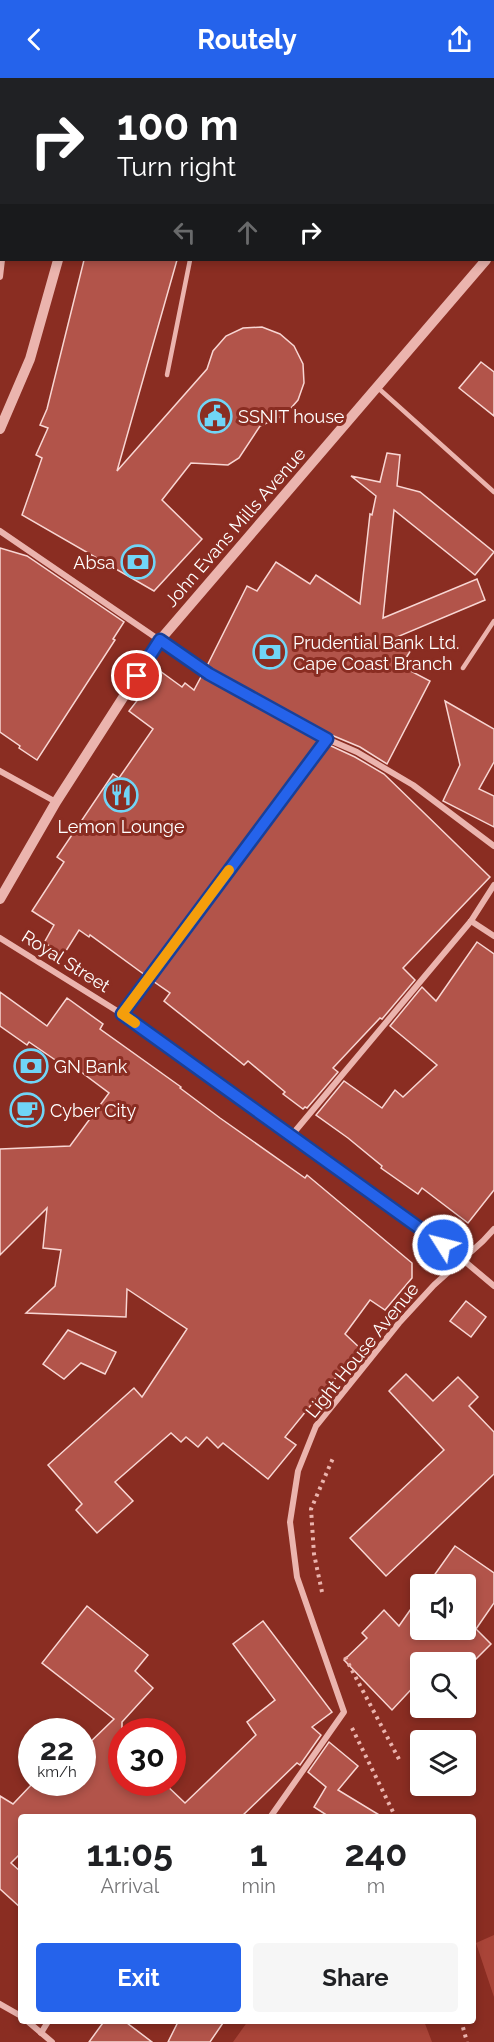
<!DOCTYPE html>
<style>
:root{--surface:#fff;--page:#f6f6f6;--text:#202124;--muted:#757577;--accent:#2563eb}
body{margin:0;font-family:Raleway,sans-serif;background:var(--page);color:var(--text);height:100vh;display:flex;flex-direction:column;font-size:22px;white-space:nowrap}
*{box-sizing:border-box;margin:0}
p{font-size:20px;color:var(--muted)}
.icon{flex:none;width:33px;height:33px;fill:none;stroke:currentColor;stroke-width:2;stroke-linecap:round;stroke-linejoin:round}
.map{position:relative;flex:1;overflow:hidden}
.side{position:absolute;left:18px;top:1736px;width:458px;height:210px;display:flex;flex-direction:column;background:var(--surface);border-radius:6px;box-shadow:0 3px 9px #0003}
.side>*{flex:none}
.hud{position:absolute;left:0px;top:0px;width:495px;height:183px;box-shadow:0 3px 9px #0003;background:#202124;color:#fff;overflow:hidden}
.tools{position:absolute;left:410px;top:1496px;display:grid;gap:12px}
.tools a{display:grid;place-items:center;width:66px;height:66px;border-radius:6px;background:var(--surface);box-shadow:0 3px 9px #0003;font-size:30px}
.speed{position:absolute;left:18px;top:1640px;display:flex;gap:12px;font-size:30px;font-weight:700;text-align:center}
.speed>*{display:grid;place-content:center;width:78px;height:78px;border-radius:50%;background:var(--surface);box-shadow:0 3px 9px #0003;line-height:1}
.speed small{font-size:15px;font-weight:400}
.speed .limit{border:9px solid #d22;background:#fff;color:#111}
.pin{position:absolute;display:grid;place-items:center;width:51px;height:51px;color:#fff;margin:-26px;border:3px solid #fff;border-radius:50%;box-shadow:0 2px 6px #0007}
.me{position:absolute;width:66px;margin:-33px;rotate:306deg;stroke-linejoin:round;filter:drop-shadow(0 0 4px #0008)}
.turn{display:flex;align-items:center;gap:21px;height:126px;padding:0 18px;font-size:27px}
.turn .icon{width:78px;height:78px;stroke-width:2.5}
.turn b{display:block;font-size:42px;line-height:51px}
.lanes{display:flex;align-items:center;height:57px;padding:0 18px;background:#0003;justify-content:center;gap:30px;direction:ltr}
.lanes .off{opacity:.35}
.eta{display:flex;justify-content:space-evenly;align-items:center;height:102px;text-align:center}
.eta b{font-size:36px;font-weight:700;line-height:42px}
.action{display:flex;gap:12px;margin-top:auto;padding:12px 18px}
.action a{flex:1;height:69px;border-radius:6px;background:var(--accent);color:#fff;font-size:24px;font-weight:700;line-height:69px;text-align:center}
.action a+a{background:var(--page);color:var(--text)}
header{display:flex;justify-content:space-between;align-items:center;height:78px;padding:0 18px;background:var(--accent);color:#fff;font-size:27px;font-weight:700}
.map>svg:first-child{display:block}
.green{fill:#a94438}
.building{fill:#b2544a;stroke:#f8d6d3;stroke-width:1.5}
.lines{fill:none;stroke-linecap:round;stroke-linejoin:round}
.path{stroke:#ebb4ae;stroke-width:4;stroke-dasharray:3 4.5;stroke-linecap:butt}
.service{stroke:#ebb4ae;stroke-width:4.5}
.minor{stroke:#ebb4ae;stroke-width:6}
.tertiary{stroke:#ebb4ae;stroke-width:10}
.route-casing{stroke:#184099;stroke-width:15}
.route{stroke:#2563eb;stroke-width:10}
.slow{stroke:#f59e0b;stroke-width:10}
.labels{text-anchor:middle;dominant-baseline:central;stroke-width:6;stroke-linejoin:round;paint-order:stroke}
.poi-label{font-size:18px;fill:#fff;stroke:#8a2d22;text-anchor:start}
.street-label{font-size:18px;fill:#fff;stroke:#8a2d22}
</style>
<header><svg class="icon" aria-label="back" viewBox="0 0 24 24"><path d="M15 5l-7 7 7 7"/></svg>Routely<svg class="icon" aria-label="share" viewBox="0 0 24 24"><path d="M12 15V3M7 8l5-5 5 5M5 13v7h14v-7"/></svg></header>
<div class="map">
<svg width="494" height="1964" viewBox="0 0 494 1964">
<rect width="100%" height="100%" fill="#8a2d22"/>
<!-- green -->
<g class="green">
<polygon points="494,1857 494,1919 476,1865"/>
<polygon points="248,1943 424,1943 432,1964 233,1964"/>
</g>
<!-- building -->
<g class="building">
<polygon points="84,182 177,182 117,393 207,291 213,273 226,258 243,250 262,249 280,256 294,268 303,286 304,305 298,322 285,337 260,348 239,380 228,387 191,385 162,422 202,461 154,513 22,437 42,380 36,377 48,350 40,347 47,331"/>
<polygon points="481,284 494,294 494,338 459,310"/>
<polygon points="387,375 400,377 397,408 420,414 494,474 475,497 394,432 383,540 477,501 485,522 392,561 411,572 401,588 430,603 387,686 360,669 329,656 207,588 247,508 257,513 276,484 310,506 316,497 360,526 370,436 372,437 376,418 351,398 380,404"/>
<polygon points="0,470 27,478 124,544 113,561 115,562 37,682 19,670 20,668 0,654"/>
<polygon points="160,593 182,609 185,605 194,612 202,597 319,663 145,897 90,857 89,859 79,852 64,876 44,865 54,847 32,833 64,784 57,779 113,696 119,700 153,651 129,633"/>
<polygon points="445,623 494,651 494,684 479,711 494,718 494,749 443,723 460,687"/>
<polygon points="329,667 355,679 384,696 490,799 403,890 415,902 382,941 380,940 348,974 333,990 338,994 307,1030 305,1029 303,1031 283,1016 285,1014 248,983 244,987 164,923 170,915 153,903"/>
<polygon points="477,864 494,876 494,1112 468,1145 422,1110 418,1116 381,1090 382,1088 348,1060 316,1037 344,1003 382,1030 395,1012 403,1019 437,987 390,948 422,909 436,923"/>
<polygon points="0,914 47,948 67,920 103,946 100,951 181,1009 180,1010 220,1040 305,1100 307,1097 412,1185 412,1200 385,1232 370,1222 345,1256 362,1272 315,1322 285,1359 296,1367 268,1401 223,1365 218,1370 207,1359 198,1369 186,1359 181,1364 171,1355 115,1404 133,1423 97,1455 76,1432 82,1426 48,1387 134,1310 142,1319 187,1251 127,1211 126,1239 26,1235 55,1208 61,1172 43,1170 47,1130 0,1177 0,1071 70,1068 109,1015 73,988 70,992 29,964 27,967 0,948"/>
<polygon points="466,1223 486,1239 471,1259 450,1243"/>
<polygon points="68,1252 116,1274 105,1296 81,1285 64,1301 43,1286"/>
<polygon points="406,1296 433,1323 458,1299 478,1319 469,1328 494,1354 494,1396 386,1498 350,1460 444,1372 389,1313"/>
<polygon points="455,1468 494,1495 494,1525 476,1551 491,1566 473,1584 420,1584 420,1602 392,1632 344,1582 367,1560 362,1555 384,1532 399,1548 420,1518 420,1551 465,1551 465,1506 428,1506"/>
<polygon points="87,1528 148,1577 135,1593 153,1610 122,1644 122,1704 163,1704 185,1725 256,1657 247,1644 275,1622 233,1566 263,1543 332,1634 312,1649 321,1657 300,1687 297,1685 242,1738 21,1738 21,1775 11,1785 21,1794 21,1830 0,1811 0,1718 13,1726 34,1704 82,1704 82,1672 114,1641 42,1585"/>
<polygon points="329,1664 358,1688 338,1712 381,1738 328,1738 314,1729 326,1709 308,1694"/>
<polygon points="105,1942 123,1942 152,1964 89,1964"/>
<polygon points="179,1942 225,1942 210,1964 168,1964"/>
</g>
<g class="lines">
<!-- path -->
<g class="path">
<polyline points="322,1514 314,1476 311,1431 333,1380"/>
<polyline points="345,1579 401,1685"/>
<polyline points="352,1650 395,1738"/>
<polyline points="461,1942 467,1964"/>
</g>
<!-- service -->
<g class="service">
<polyline points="167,297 190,182"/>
<polyline points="377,309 494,414"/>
<polyline points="463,590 494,543"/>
</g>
<!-- minor -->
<g class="minor">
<polyline points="12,0 12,2"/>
<polyline points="0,199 2,182"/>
<polyline points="0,453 209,596 327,661 357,674 413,707 494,768"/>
<polyline points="0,693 56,724"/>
<polyline points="471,843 494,858"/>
<polyline points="0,860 122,936 462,1181 494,1208"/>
<polyline points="122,936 327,661"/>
<polyline points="291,1058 471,843 494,807"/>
<polyline points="271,1738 344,1634 297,1499 290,1444 298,1393 316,1348 399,1245 434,1207 483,1163 494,1151"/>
<polyline points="0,1926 21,1938"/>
<polyline points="26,1942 52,1964"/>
<polyline points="41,1955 49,1942"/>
</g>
<!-- tertiary -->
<g class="tertiary">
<polyline points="115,2 115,0"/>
<polyline points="0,351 30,281 58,182"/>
<polyline points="0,821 56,724 160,562 486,182"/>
</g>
</g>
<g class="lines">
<!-- route casing -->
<g class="route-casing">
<polyline id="route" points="137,598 160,562 209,596 327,661 122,936 443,1167"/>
</g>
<!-- route -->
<use href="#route" class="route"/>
<!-- slow -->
<polyline class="slow" points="135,945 122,936 229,792"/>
</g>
<!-- icons -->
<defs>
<g id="civic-ring" transform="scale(1.725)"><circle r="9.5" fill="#8a2d22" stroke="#70d5f7" stroke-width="1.5"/><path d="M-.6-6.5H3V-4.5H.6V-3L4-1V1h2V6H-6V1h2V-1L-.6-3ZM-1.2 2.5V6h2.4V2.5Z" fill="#70d5f7"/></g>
<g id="bank-ring" transform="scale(1.725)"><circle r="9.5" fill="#8a2d22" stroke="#70d5f7" stroke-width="1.5"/><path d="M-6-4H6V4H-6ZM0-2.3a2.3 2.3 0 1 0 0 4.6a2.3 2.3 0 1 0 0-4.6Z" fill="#70d5f7"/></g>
<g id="restaurant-ring" transform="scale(1.725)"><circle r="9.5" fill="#8a2d22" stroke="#70d5f7" stroke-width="1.5"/><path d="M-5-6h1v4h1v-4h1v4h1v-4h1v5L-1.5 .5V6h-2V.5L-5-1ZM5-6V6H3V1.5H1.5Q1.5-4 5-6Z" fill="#70d5f7"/></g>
<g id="cafe-ring" transform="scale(1.725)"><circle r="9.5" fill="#8a2d22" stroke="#70d5f7" stroke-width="1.5"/><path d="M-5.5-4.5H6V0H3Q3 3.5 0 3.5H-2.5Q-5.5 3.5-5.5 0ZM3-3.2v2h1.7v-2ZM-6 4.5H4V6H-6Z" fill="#70d5f7"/></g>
</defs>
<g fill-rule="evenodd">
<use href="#civic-ring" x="215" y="338"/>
<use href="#bank-ring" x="138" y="484"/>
<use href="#bank-ring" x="270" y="574"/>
<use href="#restaurant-ring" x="121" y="717"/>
<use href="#bank-ring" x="31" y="988"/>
<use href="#cafe-ring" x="27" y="1032"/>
</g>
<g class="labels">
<!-- poi labels -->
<g class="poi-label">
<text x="238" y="338">SSNIT house</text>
<text x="115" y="484" text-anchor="end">Absa</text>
<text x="293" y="564">Prudential Bank Ltd.<tspan x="293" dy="21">Cape Coast Branch</tspan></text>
<text x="121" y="748" text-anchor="middle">Lemon Lounge</text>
<text x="54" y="988">GN Bank</text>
<text x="50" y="1032">Cyber City</text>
</g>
<!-- street labels -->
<g class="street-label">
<text transform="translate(235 449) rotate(-49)">John Evans Mills Avenue</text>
<text transform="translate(66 883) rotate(32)">Royal Street</text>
<text transform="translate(362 1272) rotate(-51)">Light House Avenue</text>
</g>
</g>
</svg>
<div class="tools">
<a><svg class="icon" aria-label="sound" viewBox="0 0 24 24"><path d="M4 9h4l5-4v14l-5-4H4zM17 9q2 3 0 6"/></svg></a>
<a><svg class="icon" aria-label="search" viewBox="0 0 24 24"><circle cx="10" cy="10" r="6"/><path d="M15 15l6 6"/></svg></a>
<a><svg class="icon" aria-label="layers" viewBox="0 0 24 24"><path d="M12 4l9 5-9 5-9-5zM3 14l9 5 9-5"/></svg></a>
</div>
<div class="speed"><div>22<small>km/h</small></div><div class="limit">30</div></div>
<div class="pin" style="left:137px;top:598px;background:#d93025"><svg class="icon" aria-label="arrive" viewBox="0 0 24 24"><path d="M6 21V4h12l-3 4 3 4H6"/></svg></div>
<svg class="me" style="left:443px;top:1167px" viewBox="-20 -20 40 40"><circle r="17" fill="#2563eb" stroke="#fff" stroke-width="3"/><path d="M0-11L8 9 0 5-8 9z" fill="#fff"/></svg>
<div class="hud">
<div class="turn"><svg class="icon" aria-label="right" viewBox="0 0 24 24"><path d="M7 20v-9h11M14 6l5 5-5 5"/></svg><div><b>100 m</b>Turn right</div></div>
<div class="lanes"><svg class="icon off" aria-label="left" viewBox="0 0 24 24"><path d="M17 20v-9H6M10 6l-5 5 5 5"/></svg><svg class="icon off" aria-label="ahead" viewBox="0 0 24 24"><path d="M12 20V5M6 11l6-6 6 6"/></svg><svg class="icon" aria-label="right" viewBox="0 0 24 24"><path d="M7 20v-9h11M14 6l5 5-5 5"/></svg></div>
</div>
<section class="side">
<div class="eta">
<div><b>11:05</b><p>Arrival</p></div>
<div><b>1</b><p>min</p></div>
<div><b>240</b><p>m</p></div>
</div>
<div class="action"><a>Exit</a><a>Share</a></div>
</section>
</div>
